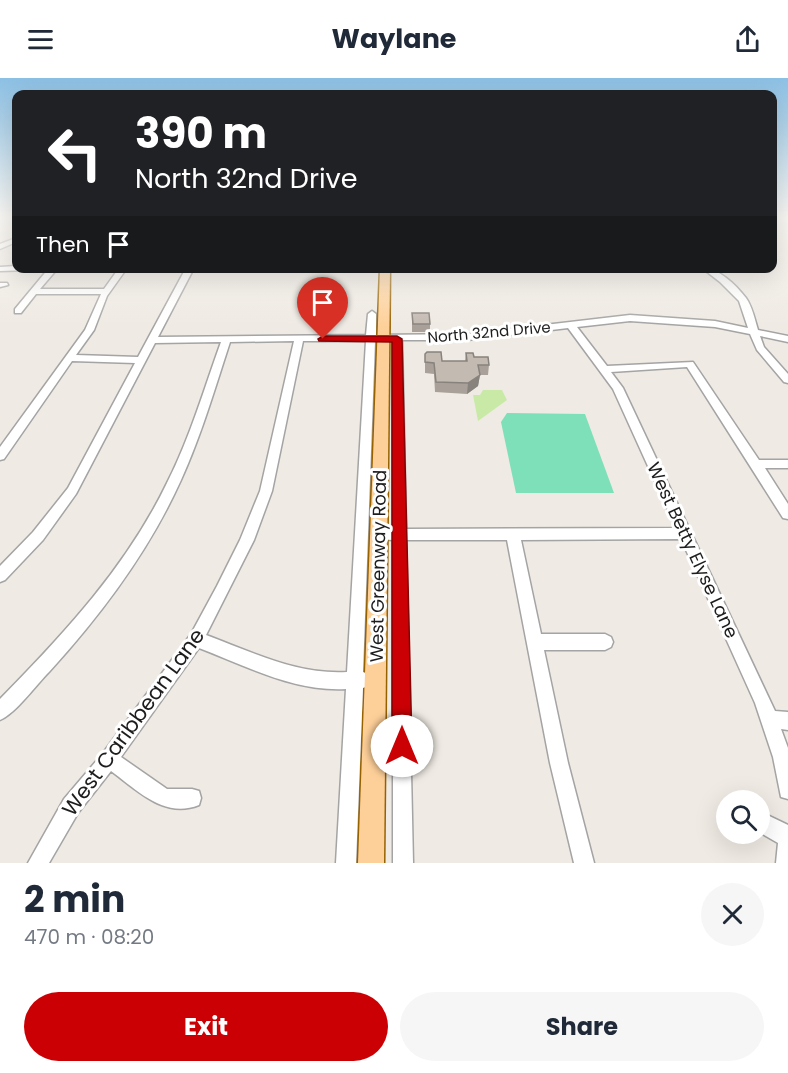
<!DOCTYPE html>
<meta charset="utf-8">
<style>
:root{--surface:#fff;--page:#f6f6f7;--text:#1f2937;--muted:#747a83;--accent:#ca0004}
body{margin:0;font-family:Poppins,sans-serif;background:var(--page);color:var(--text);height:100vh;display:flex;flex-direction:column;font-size:22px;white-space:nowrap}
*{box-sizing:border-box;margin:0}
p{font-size:20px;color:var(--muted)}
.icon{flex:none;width:33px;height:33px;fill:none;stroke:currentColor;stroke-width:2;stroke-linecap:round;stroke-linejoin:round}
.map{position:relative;height:785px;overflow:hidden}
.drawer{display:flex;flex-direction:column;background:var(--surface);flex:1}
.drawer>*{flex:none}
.banner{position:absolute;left:12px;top:12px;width:765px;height:183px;border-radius:12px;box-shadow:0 6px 24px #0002;background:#202124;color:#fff;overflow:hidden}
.controls{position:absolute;left:716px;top:712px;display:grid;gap:12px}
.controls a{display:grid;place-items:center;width:54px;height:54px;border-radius:50%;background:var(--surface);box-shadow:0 6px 24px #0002;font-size:30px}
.pin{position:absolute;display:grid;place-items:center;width:51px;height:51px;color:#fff;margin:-62px -26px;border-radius:50% 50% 50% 0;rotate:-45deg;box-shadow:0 0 6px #0007}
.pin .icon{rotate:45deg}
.me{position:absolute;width:66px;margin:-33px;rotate:0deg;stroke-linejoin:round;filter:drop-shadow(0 0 4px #0008)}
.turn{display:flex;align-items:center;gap:21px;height:126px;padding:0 24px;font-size:27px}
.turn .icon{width:78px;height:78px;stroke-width:2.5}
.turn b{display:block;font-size:42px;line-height:51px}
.then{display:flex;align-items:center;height:57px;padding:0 24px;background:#0003;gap:12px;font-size:22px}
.round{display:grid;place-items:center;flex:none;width:63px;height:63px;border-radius:32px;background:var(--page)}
.overview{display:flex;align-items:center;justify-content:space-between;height:102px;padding:0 24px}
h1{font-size:36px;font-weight:700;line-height:45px}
.primary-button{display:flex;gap:12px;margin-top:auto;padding:12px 24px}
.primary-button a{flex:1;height:69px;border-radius:36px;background:var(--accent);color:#fff;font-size:24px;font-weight:700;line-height:69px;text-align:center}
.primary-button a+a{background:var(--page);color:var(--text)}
header{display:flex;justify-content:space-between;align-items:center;height:78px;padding:0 24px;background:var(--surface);font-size:27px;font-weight:700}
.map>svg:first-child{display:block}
.grass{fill:#c9eaa7}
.pitch{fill:#7ee0b8}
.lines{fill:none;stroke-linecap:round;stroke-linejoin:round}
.minor-casing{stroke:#a4a4a4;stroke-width:3}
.major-casing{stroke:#966200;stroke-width:3}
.minor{fill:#fff;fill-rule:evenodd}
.major{fill:#fed099;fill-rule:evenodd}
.wall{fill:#a8a099}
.shaded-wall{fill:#88827d}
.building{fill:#c3bab2;stroke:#88827d;stroke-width:1.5}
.route{fill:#ca0004;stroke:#830003;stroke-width:1.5}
.labels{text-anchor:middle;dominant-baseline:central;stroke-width:6;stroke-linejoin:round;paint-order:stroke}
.far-street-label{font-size:15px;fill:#1d1d1d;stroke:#fff}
.street-label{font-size:18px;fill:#1d1d1d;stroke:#fff}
.near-street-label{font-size:21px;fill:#1d1d1d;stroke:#fff}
</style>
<header><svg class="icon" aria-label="menu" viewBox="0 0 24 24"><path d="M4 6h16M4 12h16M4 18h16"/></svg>Waylane<svg class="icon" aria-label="share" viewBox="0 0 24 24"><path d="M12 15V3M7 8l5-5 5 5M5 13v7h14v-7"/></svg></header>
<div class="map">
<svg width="788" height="785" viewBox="0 0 788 785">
<rect width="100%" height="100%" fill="#efeae3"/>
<!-- grass -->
<polygon class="grass" points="483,312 502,312 507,322 478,343 473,317 480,317"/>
<!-- pitch -->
<polygon class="pitch" points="507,335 585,336 614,415 516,415 501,344"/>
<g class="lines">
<!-- minor casing -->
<g class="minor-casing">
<g id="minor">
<polygon points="16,160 16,164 0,171 0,166"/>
<polygon points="16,188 16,190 34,190 30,192 0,193 0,189"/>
<path d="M49 190H58L40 211H104L119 190H127L107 218 94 252 76 277 138 279 186 190H194L158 259 366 257 368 236 372 233 376 236V257L467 256 630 237 715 243 748 250 739 223 720 204 702 190C719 190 736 207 746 220 752 228 755 242 758 252L788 258V264L760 258 764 269 788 296V305L784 304 757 272 750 256 715 249 630 243 577 249 607 288 693 284 759 382H788V390H765L788 426V441L783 440 687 289 611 294 623 310 775 633 788 634V652L781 651 788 670V721L781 719 773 679 755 625 681 461 521 462 541 556H605L611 559 613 564 611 569 605 572H544L568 685 594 785H574L550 685 507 462H406L413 785H393V462L374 461 372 457 374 453 393 451 392 262 375 263 363 594 368 596 370 602 368 608 363 610 356 785H336L346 611C294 614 246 588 199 570L121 679 167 711H192L199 713 201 720 199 727C164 741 137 712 111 693L78 735 49 785H28L64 721 103 675 191 556 217 508 240 462 260 413 294 263 230 264C215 310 201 358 181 402 149 473 101 537 49 594 36 607 16 635 0 642V621C64 556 127 488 167 405 190 360 204 311 221 264L155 265 76 416 43 462 5 502 0 504V488L33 454 68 410 135 285 72 283 4 381 0 382V369L85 252 101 216H36L21 235H15V231ZM568 250 613 311 676 450 406 451 402 262H467ZM303 263H366L347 594C297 597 252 574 206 557L254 462 272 413Z"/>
<polygon points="0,205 7,205 8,207 0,209"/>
<polygon points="759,733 788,747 788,785 776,785 778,765 759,754"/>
</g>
</g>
<!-- major casing -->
<g class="major-casing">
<polygon id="major" points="380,190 390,190 384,785 358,785"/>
</g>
<!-- minor -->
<use href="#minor" class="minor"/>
<!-- major -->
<use href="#major" class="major"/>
</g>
<!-- wall -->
<g class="wall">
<polygon points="412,235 430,246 430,254 412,254"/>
<polygon points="466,275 489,287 488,297 480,297 478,308 467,316 435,314 434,296 425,295 425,276 442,283 465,283"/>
</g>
<!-- shaded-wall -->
<polygon class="shaded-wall" points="480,297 478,308 467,316 468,305"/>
<!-- building -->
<g class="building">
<polygon points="412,235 429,235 430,246 413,246"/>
<polygon points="427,274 441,274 442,283 467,283 466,275 473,275 474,279 488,279 489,287 478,287 480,297 468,305 436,304 434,285 425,284 425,276"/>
</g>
<!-- sky -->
<linearGradient id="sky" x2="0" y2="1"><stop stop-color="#8cc0e4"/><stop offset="0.56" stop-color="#f8f6f2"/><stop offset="1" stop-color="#f8f6f2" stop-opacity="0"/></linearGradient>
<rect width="788" height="249" fill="url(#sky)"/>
<!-- route -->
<polygon class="route" points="323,258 397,258 402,261 412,668 409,675 402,678 395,675 392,668 392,264 319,263 318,261"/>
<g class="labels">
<!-- far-street labels -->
<g class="far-street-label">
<text transform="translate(489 254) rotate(-5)">North 32nd Drive</text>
</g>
<!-- street labels -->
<g class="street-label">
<text transform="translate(693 472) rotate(65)">West Betty Elyse Lane</text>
<text transform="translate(378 488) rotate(-89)">West Greenway Road</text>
</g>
<!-- near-street labels -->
<g class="near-street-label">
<text transform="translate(133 644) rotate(-54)">West Caribbean Lane</text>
</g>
</g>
</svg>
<div class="controls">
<a><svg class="icon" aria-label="search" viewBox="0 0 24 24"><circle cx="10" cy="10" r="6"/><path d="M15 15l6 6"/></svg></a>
</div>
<div class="pin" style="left:323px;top:261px;background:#d93025"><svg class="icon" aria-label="arrive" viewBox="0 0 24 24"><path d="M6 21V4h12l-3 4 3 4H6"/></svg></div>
<svg class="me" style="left:402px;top:668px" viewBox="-20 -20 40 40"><circle r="19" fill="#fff"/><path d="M0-13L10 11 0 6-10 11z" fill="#ca0004"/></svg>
<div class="banner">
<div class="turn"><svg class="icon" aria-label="left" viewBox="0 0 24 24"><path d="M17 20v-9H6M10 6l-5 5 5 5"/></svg><div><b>390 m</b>North 32nd Drive</div></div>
<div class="then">Then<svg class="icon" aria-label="arrive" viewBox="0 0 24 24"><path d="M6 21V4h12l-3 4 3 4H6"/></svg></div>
</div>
</div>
<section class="drawer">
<div class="overview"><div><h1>2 min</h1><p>470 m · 08:20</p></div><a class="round"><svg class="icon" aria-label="close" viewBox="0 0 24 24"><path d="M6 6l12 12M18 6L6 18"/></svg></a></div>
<div class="primary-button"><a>Exit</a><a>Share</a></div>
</section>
